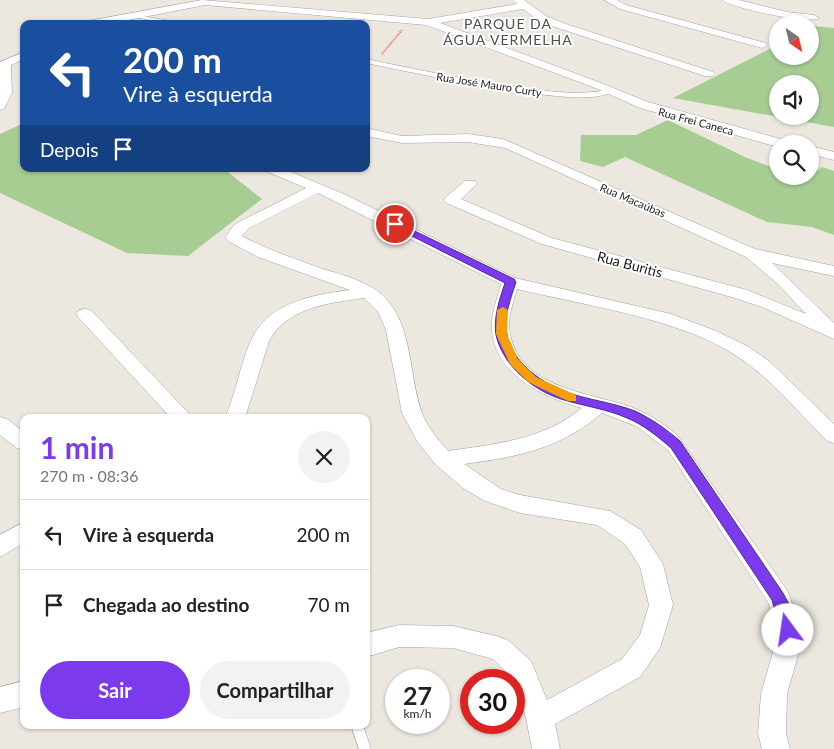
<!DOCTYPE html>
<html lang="pt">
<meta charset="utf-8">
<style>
:root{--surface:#fff;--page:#f2f2f2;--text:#222;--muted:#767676;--line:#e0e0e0;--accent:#7c3aed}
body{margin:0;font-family:Lato,sans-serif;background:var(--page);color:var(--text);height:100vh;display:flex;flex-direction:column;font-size:19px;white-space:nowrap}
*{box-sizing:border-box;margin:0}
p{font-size:16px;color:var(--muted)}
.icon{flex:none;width:28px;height:28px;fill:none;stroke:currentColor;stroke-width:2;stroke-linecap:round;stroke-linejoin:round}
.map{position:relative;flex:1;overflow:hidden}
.details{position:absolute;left:20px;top:414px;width:350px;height:315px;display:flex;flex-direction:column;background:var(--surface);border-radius:10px;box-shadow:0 1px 4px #0004}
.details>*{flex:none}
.top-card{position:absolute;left:20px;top:20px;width:350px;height:152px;border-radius:10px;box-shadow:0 1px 4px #0004;background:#1a4fa0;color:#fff;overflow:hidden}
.needle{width:32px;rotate:145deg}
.fabs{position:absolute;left:769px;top:15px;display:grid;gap:10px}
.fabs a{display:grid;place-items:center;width:50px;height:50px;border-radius:50%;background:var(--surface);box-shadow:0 1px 4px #0004;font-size:25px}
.speed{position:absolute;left:385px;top:669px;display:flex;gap:10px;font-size:25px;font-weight:700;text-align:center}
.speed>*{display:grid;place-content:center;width:65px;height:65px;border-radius:50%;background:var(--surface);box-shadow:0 1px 4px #0004;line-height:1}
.speed small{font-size:12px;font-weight:400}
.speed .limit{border:8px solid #d22;background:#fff;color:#111}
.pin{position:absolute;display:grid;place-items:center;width:42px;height:42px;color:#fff;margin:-21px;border:2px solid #fff;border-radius:50%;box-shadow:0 1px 5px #0007}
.me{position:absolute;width:55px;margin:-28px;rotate:346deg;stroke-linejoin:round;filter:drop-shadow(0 0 4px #0008)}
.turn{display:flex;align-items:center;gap:18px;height:105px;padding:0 20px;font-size:22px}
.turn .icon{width:65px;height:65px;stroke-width:2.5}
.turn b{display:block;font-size:35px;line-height:42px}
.then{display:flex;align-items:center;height:48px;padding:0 20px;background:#0003;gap:10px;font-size:19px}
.round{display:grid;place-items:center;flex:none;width:52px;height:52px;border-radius:26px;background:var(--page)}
.headline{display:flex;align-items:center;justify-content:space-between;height:85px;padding:0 20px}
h1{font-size:30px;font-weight:700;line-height:38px;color:var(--accent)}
.primary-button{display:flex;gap:10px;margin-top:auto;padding:10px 20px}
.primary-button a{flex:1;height:58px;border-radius:30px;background:var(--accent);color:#fff;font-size:20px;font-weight:700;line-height:58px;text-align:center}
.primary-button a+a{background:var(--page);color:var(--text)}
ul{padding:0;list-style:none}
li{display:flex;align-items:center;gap:15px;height:70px;padding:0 20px;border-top:1px solid var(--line)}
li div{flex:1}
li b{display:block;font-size:19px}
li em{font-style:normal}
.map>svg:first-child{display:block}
.forest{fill:#a7cd93;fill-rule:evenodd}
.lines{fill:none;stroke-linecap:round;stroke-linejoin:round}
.lane-casing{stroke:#a1a1a1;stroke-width:1}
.street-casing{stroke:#a1a1a1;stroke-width:1}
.path{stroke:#fc6961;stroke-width:2;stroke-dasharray:1 1;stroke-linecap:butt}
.lane{fill:#fff;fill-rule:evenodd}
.street{fill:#fff;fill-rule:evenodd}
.route{fill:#7c3aed;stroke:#51269a}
.slow{fill:#f59e0b}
.labels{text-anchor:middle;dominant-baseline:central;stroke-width:4;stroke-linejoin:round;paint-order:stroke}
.far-street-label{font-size:11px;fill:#1a1a1a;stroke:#fff}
.far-quarter-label{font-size:14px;letter-spacing:1px;fill:#4d4d4d;stroke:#fff}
.street-label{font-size:14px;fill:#1a1a1a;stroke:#fff}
</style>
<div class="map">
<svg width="834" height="749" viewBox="0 0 834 749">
<rect width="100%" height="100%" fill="#ede8df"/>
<!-- forest -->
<g class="forest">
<path d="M814 26 834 28V127L673 98 777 45 778 56H810V28ZM778 84H810V116H778Z"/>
<polygon points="668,120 747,158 777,169 778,176 798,176 806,179 822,167 834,171 834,235 812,227 767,222 625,157 603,167 580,161 581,135 636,135"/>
<polygon points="24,123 24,169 224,169 262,199 188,256 127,253 0,193 0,134"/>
</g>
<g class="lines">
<!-- lane casing -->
<g class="lane-casing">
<g id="lane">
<polygon points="135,15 183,23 185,24 173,24 133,17 133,15"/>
<path d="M366 59C419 70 471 81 525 88 554 92 582 96 612 89L615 91C593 103 548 95 524 92 471 85 419 74 366 63Z"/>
<polygon points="351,725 363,725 371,749 359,749"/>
</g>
</g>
<!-- street casing -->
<g class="street-casing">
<g id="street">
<polygon points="202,0 428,19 517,4 513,0 524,0 546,16 566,24 713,72 715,74 713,76 705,76 558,28 538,20 523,9 440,23 601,83 648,102 788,141 789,144 778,144 778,147 640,108 593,87 426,25 205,5 108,24 83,24 88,21"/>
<polygon points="604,0 617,0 626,5 766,43 767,45 762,48 620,9"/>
<path d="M722 0H739L787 12 814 15 819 18C811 25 731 8 722 0Z"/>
<polygon points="24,52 24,59 11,65 12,93 4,109 0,110 0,62"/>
<polygon points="366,128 402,136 468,134 503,139 755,249 834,266 834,276 772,263 834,323 834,339 762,307 735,298 542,244 446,203 444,200 446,197 465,181 475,181 477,184 461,199 552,238 747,290 806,314 778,284 746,257 505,148 468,142 402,143 366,136"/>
<polygon points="810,146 834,152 834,160 810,154"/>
<path d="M266 169H284L346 195 515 278 671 314 716 331 747 346 769 361 834 424V443L827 441C798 412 770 377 735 355 678 318 583 305 517 289 513 303 507 319 510 334 521 389 589 392 631 407 649 414 663 423 677 435L787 590 798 619 802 641 787 694 786 733 790 749H762L758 733 761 694 776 641 774 619 768 602 668 450 636 426 602 413C560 449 517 457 464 464L501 489 520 495 610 511 641 530 663 564 673 605 660 648 640 677 555 724 560 749H532L526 718 514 680 493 659 453 648 399 647 366 657V633L399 625 453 626 500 637 509 641 531 661 547 700 622 659 640 635 649 605 640 567 625 544 597 525 520 513 485 501 463 488 436 465 417 441 402 413 386 330 378 312 364 298C329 303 288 307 269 341L245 418H225C236 393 240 365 251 340 269 302 312 295 350 290L258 257 228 241 225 238 233 226 239 222 306 188 268 172ZM318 193 501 284C497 299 491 314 492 329 494 375 545 398 582 408 543 440 496 444 448 451 438 439 427 427 422 413 407 372 415 315 373 288 358 279 340 274 323 269 295 259 268 250 242 236L249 228Z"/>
<polygon points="85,309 91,310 193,418 171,418 79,318 76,314 79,310"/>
<polygon points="0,417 7,419 24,432 24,450 17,448 0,435"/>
<polygon points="24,522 24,543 0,557 0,535"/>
<polygon points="24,681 24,707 0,713 0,687"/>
</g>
</g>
<!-- path -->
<polyline class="path" points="382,54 402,30"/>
<!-- lane -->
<use href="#lane" class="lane"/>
<!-- street -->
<use href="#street" class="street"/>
</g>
<!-- route -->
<path class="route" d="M392 223H398L514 279 516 282C511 298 503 317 507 334 512 363 543 384 569 393 590 400 614 403 635 411 652 419 666 429 680 441L783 593C789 604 799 622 793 635L788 637 782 635 772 600 671 448C657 436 644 425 627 418 607 409 583 406 561 399 533 390 503 366 496 335 493 318 500 298 505 283L392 226Z"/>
<!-- slow -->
<polygon class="slow" points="503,307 508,310 507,334 518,359 536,377 576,395 576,401 568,401 528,382 510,364 496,334 497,310"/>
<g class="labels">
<!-- far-street labels -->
<g class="far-street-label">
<text transform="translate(489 84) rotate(9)">Rua José Mauro Curty</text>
<text transform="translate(696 121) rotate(15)">Rua Frei Caneca</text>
<text transform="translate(633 200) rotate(23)">Rua Macaúbas</text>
</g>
<!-- far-quarter labels -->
<g class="far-quarter-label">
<text x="508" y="23">PARQUE DA<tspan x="508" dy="16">ÁGUA VERMELHA</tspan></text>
</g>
<!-- street labels -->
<g class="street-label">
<text transform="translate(630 264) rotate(15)">Rua Buritis</text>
</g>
</g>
</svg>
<div class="fabs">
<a><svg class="needle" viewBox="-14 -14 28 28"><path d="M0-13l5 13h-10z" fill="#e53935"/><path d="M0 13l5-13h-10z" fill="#767676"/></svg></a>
<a><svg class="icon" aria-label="sound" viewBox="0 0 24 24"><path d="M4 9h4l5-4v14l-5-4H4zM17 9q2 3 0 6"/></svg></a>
<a><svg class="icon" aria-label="search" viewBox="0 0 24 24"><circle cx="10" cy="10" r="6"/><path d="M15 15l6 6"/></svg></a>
</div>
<div class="speed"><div>27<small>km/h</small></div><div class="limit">30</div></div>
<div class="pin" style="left:395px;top:224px;background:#d93025"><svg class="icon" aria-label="arrive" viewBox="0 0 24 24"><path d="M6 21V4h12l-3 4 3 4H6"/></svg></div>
<svg class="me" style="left:788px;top:630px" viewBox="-20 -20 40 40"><circle r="19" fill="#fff"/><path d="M0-13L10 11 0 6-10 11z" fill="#7c3aed"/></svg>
<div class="top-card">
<div class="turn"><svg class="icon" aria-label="left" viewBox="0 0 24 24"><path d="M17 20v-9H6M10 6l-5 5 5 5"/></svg><div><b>200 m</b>Vire à esquerda</div></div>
<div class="then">Depois<svg class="icon" aria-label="arrive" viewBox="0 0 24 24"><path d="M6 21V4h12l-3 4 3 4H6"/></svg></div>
</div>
<section class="details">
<div class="headline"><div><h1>1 min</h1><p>270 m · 08:36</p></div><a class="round"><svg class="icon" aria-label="close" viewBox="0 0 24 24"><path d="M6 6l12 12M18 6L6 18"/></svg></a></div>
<ul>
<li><svg class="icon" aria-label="left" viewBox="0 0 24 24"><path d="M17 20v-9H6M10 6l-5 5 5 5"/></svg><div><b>Vire à esquerda</b></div><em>200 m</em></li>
<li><svg class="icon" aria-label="arrive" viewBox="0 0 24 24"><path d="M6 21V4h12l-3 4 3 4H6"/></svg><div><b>Chegada ao destino</b></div><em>70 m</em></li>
</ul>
<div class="primary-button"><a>Sair</a><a>Compartilhar</a></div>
</section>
</div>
